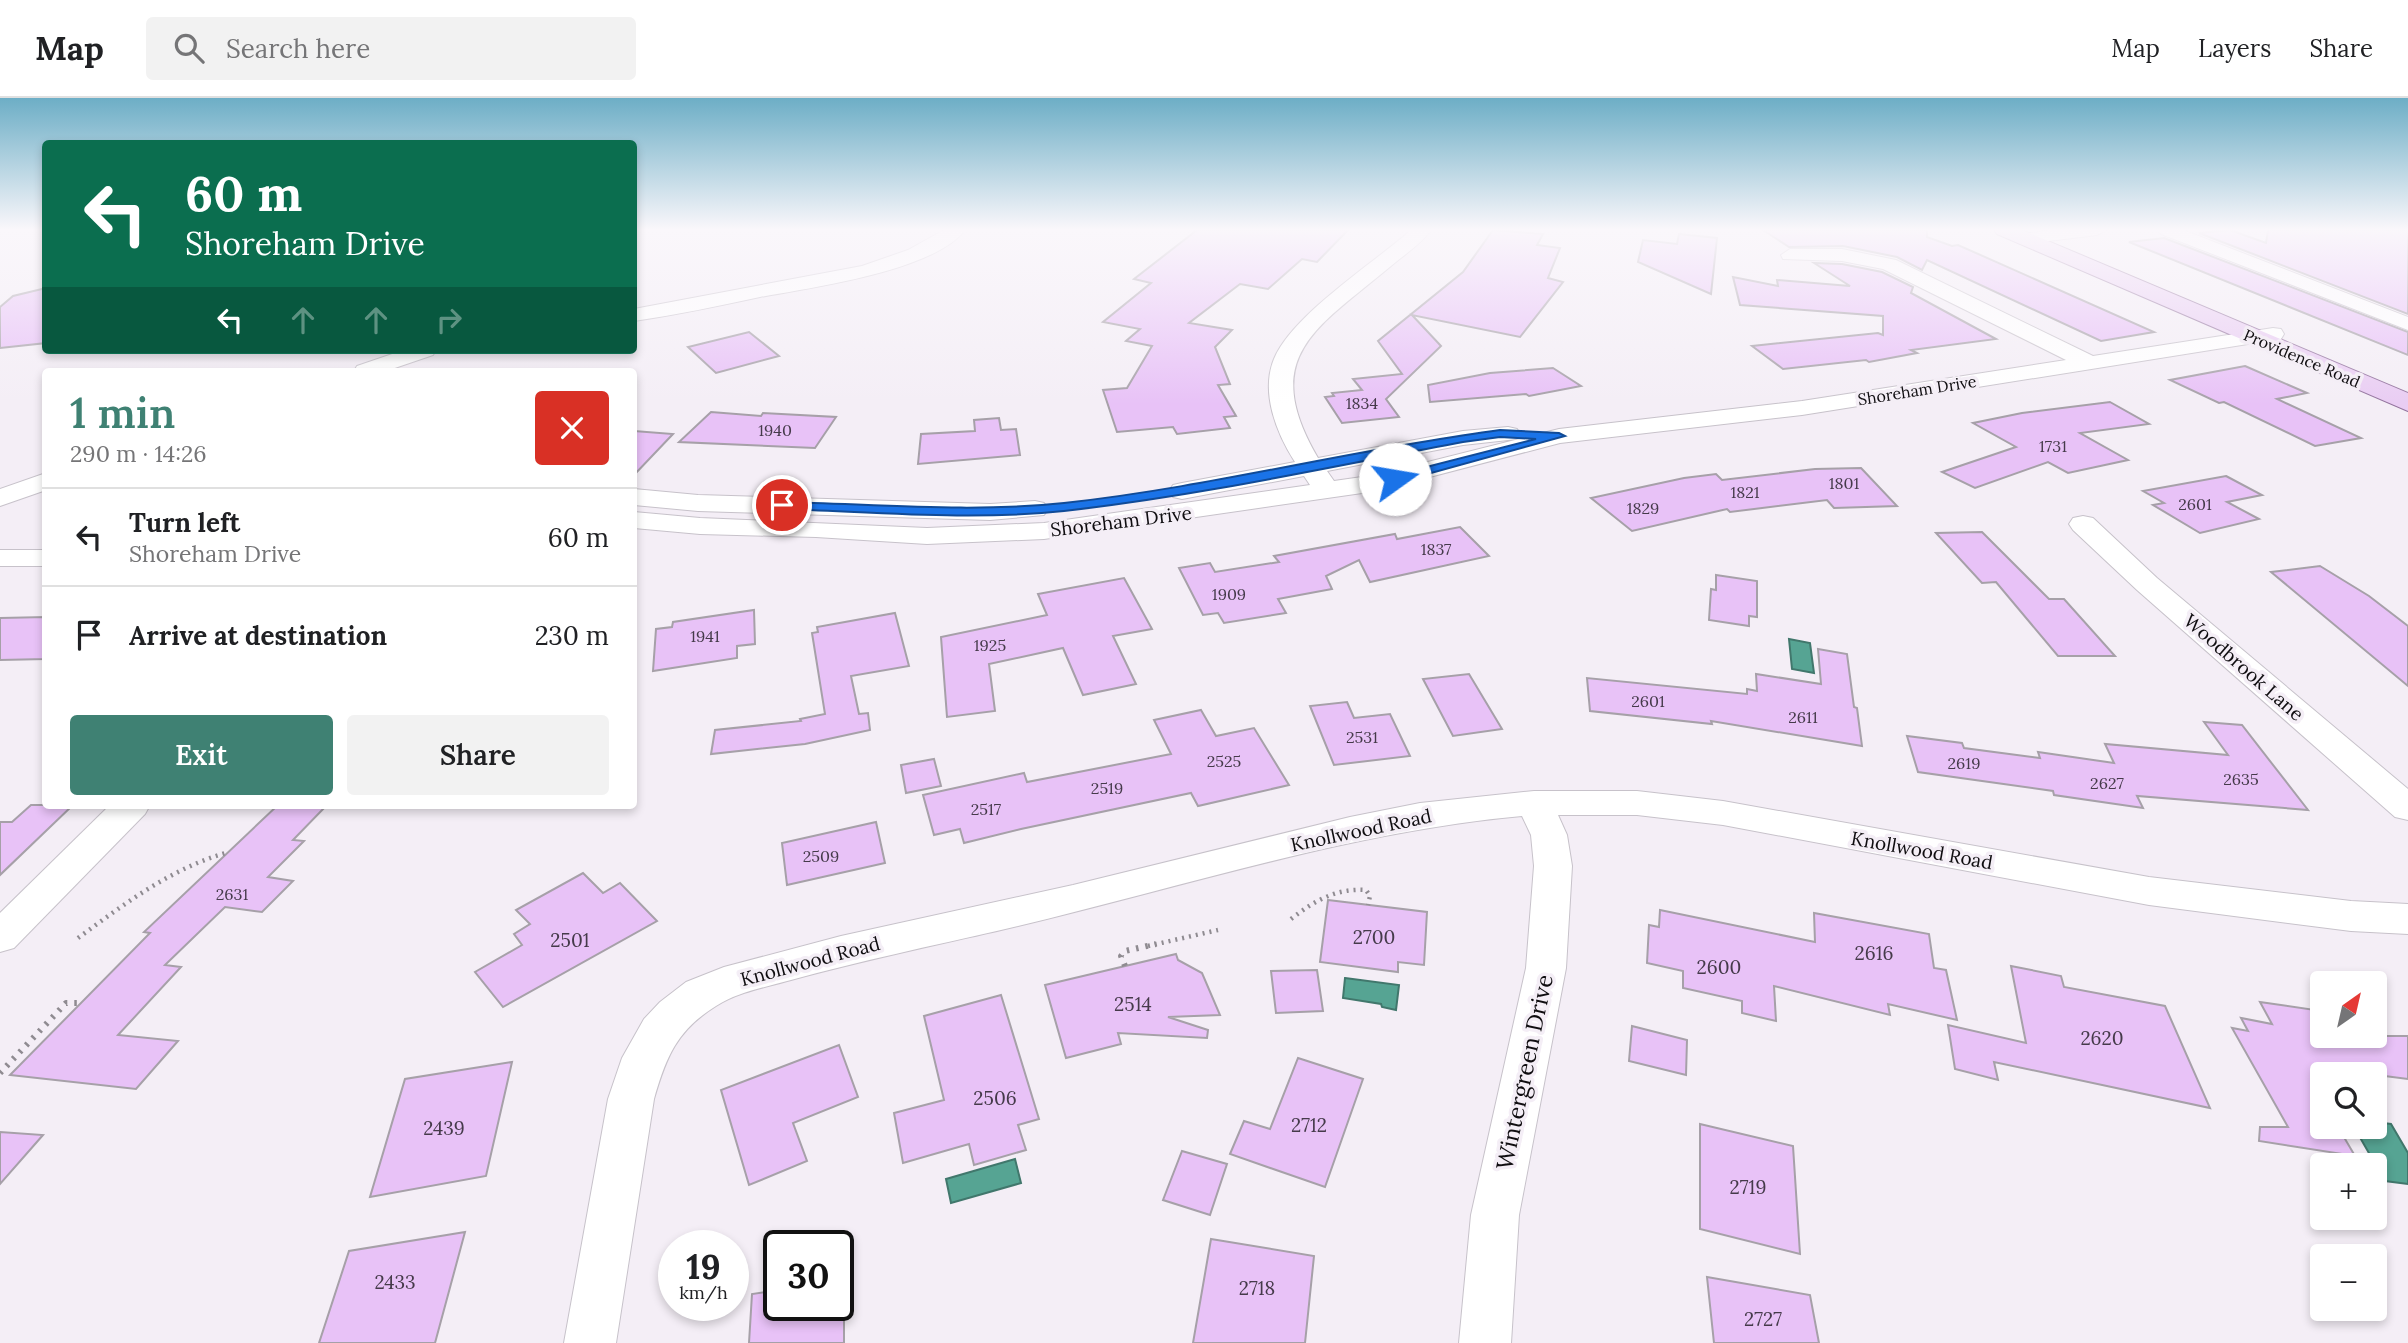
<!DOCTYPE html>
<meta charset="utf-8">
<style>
:root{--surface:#fff;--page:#f2f2f2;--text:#202124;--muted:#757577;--line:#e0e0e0;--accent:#3f8173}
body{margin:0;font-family:Lora,serif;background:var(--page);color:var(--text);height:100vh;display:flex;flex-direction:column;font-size:26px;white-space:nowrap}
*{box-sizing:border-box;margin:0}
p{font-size:23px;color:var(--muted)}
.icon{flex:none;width:38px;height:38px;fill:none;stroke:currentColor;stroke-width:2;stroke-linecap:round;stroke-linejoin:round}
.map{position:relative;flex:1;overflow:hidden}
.sheet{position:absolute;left:42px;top:270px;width:595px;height:441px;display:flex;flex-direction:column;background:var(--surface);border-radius:7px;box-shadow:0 4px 10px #0003}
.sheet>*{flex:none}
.top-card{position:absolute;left:42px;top:42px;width:595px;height:214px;border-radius:7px;box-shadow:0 4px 10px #0003;background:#0b6e4f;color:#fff;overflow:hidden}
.needle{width:46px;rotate:34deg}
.controls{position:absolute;left:2310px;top:873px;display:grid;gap:14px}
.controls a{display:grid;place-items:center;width:77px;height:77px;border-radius:7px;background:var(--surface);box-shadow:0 4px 10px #0003;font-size:35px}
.speed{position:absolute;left:658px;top:1132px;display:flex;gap:14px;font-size:35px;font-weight:700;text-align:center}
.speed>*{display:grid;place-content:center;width:91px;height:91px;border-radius:50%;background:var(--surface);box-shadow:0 4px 10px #0003;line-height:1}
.speed small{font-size:18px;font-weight:400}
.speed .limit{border:4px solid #111;border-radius:10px;background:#fff;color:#111}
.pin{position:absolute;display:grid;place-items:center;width:60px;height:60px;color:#fff;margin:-30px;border:4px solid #fff;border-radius:50%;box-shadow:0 2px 7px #0007}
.me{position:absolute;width:77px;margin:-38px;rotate:77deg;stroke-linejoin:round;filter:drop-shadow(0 0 5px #0008)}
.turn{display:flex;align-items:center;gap:24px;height:147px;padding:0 28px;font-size:32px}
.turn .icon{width:91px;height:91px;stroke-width:2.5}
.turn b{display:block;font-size:49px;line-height:60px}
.lanes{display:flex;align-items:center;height:66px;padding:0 28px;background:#0003;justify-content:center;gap:35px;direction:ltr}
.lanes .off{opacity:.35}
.round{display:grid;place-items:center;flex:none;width:74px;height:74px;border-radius:7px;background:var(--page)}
.overview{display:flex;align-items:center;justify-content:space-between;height:119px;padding:0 28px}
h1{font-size:42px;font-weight:600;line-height:52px;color:var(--accent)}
.button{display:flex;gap:14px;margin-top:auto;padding:14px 28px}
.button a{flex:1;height:80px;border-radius:7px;background:var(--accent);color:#fff;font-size:28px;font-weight:600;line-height:80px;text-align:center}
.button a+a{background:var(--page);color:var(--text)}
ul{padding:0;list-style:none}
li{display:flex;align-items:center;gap:21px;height:98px;padding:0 28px;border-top:2px solid var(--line)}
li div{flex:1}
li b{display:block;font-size:26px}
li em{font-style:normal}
header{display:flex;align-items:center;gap:42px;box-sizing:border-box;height:98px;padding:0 35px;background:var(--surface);border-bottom:2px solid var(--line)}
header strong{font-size:33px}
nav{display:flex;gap:38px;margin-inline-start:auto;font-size:24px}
.search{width:490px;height:63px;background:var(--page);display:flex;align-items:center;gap:18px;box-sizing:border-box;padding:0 24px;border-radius:7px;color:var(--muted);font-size:26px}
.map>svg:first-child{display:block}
.water{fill:#56a493;stroke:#41776c;stroke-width:2}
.building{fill:#e8c2f7;stroke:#a6a0a8;stroke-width:2}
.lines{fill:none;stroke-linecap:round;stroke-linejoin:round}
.minor-casing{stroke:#c7c2ca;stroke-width:2}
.major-casing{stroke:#93749e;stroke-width:2}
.path-far1{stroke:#8f8b91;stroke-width:4.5;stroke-dasharray:2 5;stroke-linecap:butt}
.path{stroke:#8f8b91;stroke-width:6;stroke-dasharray:2.5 7;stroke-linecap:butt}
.minor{fill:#fff;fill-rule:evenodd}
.major{fill:#e9cdf3;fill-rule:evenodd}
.route{fill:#1a73e8;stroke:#114b97;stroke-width:2}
.labels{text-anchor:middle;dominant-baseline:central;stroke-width:7;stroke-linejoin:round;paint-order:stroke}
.far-street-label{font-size:16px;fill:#0f0d10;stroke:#f4eef6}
.number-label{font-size:16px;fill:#453a4a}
.street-label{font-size:19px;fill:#0f0d10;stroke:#f4eef6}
.near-number-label{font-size:19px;fill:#453a4a}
.near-street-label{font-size:23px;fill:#0f0d10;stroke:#f4eef6}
</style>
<header>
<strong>Map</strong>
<div class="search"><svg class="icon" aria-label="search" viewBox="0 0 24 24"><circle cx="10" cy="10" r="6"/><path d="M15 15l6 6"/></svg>Search here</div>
<nav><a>Map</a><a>Layers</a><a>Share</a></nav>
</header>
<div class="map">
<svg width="2408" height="1245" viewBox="0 0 2408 1245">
<rect width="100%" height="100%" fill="#f4eef6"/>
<!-- water -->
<g class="water">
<polygon points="1789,541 1810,545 1814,575 1792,571"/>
<polygon points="1345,880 1399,887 1396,912 1382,909 1381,906 1343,900"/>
<polygon points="2375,1024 2391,1026 2408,1055 2408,1086 2385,1083 2354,1029 2375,1029"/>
<polygon points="1015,1061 1021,1085 951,1105 946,1081"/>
</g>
<!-- building -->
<g class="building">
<polygon points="1197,132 1348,132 1317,164 1302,161 1268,191 1240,186 1189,225 1232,232 1215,249 1230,286 1218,287 1236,318 1224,319 1230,330 1177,336 1173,329 1117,334 1103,292 1127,290 1152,248 1126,243 1140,231 1103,224 1151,185 1134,181"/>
<polygon points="1493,132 1543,136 1537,147 1560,150 1548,180 1563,184 1520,239 1412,217 1441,248 1386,301 1399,319 1342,325 1325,299 1334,298 1332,295 1362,292 1353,281 1402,276 1378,243 1463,174"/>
<polygon points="1763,132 1927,132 1927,139 1952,148 1958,147 2154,234 2101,243 1927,162 1922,172 1897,159 1843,148 1789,149"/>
<polygon points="2230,132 2266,145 2268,132 2408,132 2408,216 2199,135"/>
<polygon points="1679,136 1717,140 1711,196 1638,164 1643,142 1677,146"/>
<polygon points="2164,140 2408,234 2408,257 2129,144"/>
<polygon points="1814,165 1842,166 1882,174 1913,189 1911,195 1996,241 1911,252 1917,255 1869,264 1866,262 1783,271 1752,248 1878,235 1883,237 1883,218 1740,207 1733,179 1778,188 1777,182 1850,188"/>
<polygon points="46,190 46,245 0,250 0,209 13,198"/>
<polygon points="749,234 779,258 716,275 688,249"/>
<polygon points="2245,268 2307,295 2277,301 2361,340 2315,348 2224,304 2219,305 2170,282"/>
<polygon points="1553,270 1581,288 1529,298 1526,296 1430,304 1428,287 1490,275"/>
<polygon points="2110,304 2149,326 2080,335 2128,362 2068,375 2048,364 1975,390 1942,374 2016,349 1973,325 2022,315"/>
<polygon points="711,314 761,318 763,315 836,319 815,350 679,344"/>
<polygon points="999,320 1001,332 1016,331 1020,357 918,366 921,336 975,333 974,322"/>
<polygon points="634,333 673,336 634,377"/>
<polygon points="1861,370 1897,408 1834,410 1827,402 1730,414 1727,411 1632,433 1591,400 1684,380 1716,376 1722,382 1815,371"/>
<polygon points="2226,378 2262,397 2227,404 2259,421 2200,435 2153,407 2164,405 2143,393"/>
<polygon points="1460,429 1489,458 1370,484 1359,462 1326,478 1332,491 1278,501 1286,515 1224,525 1218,515 1203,517 1179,470 1210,465 1215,474 1279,464 1274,458 1395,436 1397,441"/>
<polygon points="1982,434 2049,501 2064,501 2115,558 2058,558 1996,484 1982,485 1936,435"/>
<polygon points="2320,468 2369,498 2408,528 2408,588 2271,474"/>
<polygon points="1716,477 1757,483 1757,519 1749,518 1749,528 1709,522 1711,491 1716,492"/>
<polygon points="1124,480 1152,531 1113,538 1136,586 1083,597 1063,550 989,566 995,613 947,619 941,539 1047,517 1038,496"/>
<polygon points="754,512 755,546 737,548 737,560 653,573 656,531 672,529 673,524"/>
<polygon points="895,515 909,568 851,578 859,616 868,615 870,632 805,646 711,656 715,632 801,623 800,621 825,616 812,535 818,534 817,529"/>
<polygon points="46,519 46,561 0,562 0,520"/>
<polygon points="1818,551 1847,556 1854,609 1857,610 1862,648 1711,623 1712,626 1590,613 1587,580 1747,596 1747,591 1757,593 1756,576 1821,586"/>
<polygon points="1469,576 1502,631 1453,638 1423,581"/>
<polygon points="1347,604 1354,620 1390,616 1410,658 1334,667 1310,608"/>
<polygon points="1201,612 1216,638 1254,630 1289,687 1198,708 1191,695 1021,731 964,745 960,731 934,737 923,697 1024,675 1027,684 1171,656 1154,622"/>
<polygon points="2204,624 2242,627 2308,712 2137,698 2143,710 2054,697 2053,693 1918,674 1907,638 1962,645 1964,650 2040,660 2038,654 2114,665 2105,646 2228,657"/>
<polygon points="934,661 941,688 906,695 901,667"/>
<polygon points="31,707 73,707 0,777 0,724 12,724"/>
<polygon points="278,707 327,707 293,742 304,743 268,779 293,783 262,814 225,809 165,867 181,869 118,937 178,943 136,991 10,977 150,835 144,834"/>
<polygon points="876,724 885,765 787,787 782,745"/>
<polygon points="583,775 603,795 620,785 657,823 503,909 475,874 522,847 514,836 530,826 516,812"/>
<polygon points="1328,802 1427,814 1424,867 1398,864 1398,874 1320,864"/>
<polygon points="1660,812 1815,844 1814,815 1929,836 1934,870 1946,872 1957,922 1888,906 1890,917 1774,888 1776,923 1742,915 1742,903 1683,890 1683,873 1647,865 1649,827 1659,829"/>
<polygon points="1176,856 1178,862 1202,875 1220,917 1168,919 1208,932 1207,940 1118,935 1121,946 1066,960 1045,887"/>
<polygon points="2011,868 2061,878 2064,889 2165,908 2210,1010 1994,964 1998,982 1955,971 1948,927 2026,945"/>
<polygon points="1317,872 1323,913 1276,915 1271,873"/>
<polygon points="1001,897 1039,1021 1018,1027 1026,1052 974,1067 969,1046 903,1065 894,1015 944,1002 924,918"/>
<polygon points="2260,904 2322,913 2322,938 2408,938 2408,981 2322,970 2322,1029 2338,1029 2355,1058 2259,1043 2260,1029 2288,1029 2232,930 2248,933 2241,920 2272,926"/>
<polygon points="1632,928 1687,942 1686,977 1629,963"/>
<polygon points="839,947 858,999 793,1025 807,1063 749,1087 721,992"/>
<polygon points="1298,960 1363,981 1325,1089 1230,1056 1244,1023 1270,1031"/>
<polygon points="512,964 486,1078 370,1099 405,981"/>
<polygon points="1700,1026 1793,1048 1800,1156 1700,1131"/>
<polygon points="0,1034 43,1037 0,1086"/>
<polygon points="1182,1053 1227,1066 1210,1117 1163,1102"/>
<polygon points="465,1134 435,1245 319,1245 349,1153"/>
<polygon points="1211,1141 1314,1158 1305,1245 1193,1245"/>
<polygon points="1707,1179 1810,1197 1819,1245 1714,1245"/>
<polygon points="779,1192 779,1208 844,1208 844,1245 749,1245 752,1196"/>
</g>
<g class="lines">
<!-- minor casing -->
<g class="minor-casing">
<g id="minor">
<path d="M944 132H965C934 173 810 190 760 199 718 208 676 217 634 223V211L862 168 908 152Z"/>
<path d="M1411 132H1431C1421 146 1404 157 1391 168 1317 230 1258 258 1318 360L1463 333 1508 329 1517 331 1520 336 1517 341 1463 347 1327 373 1334 383 1376 377 1559 331 1802 303 2066 262 1883 171 1842 163 1783 161 1781 157 1790 151H1842L1896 162 2093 258 2273 230 2281 231 2284 236 2281 241 2273 242 1802 317 1560 345 1376 393 1044 441 927 446 816 439 700 436 634 430V414L700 420 927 430 1044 425 1310 387 1304 378 1182 401 1173 399 1169 393 1173 387 1182 385 1295 364C1277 336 1260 295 1274 261 1292 217 1374 165 1411 132Z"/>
<polygon points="2053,132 2106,132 2097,137 2024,146 2015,141 2024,136"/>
<polygon points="2158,132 2183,132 2408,219 2408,232 2161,136"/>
<polygon points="404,252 436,252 433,257 386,273 354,273 357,268"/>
<polygon points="46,375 46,392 0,408 0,391"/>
<polygon points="634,391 698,397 990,406 1035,403 1044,405 1048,411 1044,417 990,422 698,413 634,407"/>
<polygon points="2083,418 2093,420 2157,480 2408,691 2408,722 2395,719 2137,492 2073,432 2069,426 2073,420"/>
<rect x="0" y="452" width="46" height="16"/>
<path d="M1534 693H1637L1723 703 2149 779 2351 803 2408 806V836L2351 833 2149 807 1723 727 1637 717H1558L1567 737 1572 768 1566 870 1519 1117 1511 1245H1459L1471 1117 1526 870 1534 768 1531 737 1522 718C1345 734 1174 792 1001 832 931 848 860 863 791 882 766 889 738 894 716 908 677 932 666 959 654 1001L616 1245H564L608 1001 622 960 644 921 660 904 686 884 724 869 841 838 1073 787 1350 719 1420 705Z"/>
<polygon points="110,707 150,707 145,716 14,850 0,854 0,815"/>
</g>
</g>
<!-- major casing -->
<g class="major-casing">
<polygon id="major" points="1994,132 2022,132 2408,295 2408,313 1997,136"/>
</g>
<!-- path-far1 -->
<g class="path-far1">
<path d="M1291 821C1314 803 1336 790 1366 792L1370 798 1368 807"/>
<path d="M78 840C126 805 171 770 229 754"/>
<polyline points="1148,848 1218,832"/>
</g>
<!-- path -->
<g class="path">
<polyline points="1125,868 1121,858 1125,853 1156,846"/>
<polyline points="0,975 66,905 81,905"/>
</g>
<!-- minor -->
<use href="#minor" class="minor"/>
<!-- major -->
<use href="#major" class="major"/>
</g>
<!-- sky -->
<linearGradient id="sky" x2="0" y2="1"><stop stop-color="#6daec6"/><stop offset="0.43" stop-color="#faf7fb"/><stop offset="1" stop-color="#faf7fb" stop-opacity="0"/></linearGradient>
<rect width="2408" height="306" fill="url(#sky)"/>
<!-- route -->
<path class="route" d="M1500 332 1559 335 1565 338 1395 385 1391 384V378L1536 341 1500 339 1463 344C1330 369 1198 398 1064 413 971 423 875 414 782 411L776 407 782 404C875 406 971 415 1064 405 1211 389 1354 351 1500 332Z"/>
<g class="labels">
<!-- far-street labels -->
<g class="far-street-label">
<text transform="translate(2302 260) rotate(23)">Providence Road</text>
<text transform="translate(1917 292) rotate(-9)">Shoreham Drive</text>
</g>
<!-- number labels -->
<g class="number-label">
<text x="1362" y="305">1834</text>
<text x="775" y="332">1940</text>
<text x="2053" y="348">1731</text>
<text x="1844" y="385">1801</text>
<text x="1745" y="394">1821</text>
<text x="2195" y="406">2601</text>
<text x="1643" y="410">1829</text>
<text x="1436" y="451">1837</text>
<text x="1229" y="496">1909</text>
<text x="705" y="538">1941</text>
<text x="990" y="547">1925</text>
<text x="1648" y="603">2601</text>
<text x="1803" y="619">2611</text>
<text x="1362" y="639">2531</text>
<text x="1224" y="663">2525</text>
<text x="1964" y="665">2619</text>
<text x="2241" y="681">2635</text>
<text x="2107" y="685">2627</text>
<text x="1107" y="690">2519</text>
<text x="986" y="711">2517</text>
<text x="821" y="758">2509</text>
<text x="232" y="796">2631</text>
</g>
<!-- street labels -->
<g class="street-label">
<text transform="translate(1121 423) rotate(-7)">Shoreham Drive</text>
<text transform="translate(2244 569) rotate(41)">Woodbrook Lane</text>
<text transform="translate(1361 732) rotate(-12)">Knollwood Road</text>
<text transform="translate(1922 752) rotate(10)">Knollwood Road</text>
<text transform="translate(810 863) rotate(-15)">Knollwood Road</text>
</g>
<!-- near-number labels -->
<g class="near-number-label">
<text x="1374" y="839">2700</text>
<text x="570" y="842">2501</text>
<text x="1874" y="855">2616</text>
<text x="1719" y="869">2600</text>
<text x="1133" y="906">2514</text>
<text x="2102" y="940">2620</text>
<text x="995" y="1000">2506</text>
<text x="1309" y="1027">2712</text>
<text x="444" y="1030">2439</text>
<text x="1748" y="1089">2719</text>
<text x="395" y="1184">2433</text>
<text x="1257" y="1190">2718</text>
<text x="1763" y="1221">2727</text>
</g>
<!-- near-street labels -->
<g class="near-street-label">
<text transform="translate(1524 974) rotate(-78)">Wintergreen Drive</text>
</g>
</g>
</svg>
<div class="controls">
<a><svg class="needle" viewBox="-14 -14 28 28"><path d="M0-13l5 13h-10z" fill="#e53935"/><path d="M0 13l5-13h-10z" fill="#757577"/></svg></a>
<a><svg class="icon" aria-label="search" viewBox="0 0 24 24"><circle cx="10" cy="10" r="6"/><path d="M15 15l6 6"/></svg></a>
<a>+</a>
<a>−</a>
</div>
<div class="speed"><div>19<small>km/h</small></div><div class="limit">30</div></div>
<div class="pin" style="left:782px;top:407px;background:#d93025"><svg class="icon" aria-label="arrive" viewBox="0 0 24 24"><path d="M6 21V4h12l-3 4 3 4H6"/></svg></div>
<svg class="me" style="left:1395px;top:381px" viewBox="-20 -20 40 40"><circle r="19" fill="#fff"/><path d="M0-13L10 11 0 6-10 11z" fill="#1a73e8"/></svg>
<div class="top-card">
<div class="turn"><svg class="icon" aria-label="left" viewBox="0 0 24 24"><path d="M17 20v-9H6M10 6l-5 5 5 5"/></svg><div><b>60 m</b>Shoreham Drive</div></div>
<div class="lanes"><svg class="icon" aria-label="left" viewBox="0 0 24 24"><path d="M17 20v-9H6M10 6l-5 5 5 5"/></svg><svg class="icon off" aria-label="ahead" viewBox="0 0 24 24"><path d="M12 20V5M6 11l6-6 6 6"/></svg><svg class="icon off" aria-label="ahead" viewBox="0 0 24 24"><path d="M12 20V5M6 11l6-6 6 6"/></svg><svg class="icon off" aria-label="right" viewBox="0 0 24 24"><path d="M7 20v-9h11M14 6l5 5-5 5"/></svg></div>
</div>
<section class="sheet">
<div class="overview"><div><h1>1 min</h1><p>290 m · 14:26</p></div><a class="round" style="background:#d93025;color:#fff"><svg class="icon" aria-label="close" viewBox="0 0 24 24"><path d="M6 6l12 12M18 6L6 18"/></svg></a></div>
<ul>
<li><svg class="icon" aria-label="left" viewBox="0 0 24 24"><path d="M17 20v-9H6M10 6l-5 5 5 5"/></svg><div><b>Turn left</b><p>Shoreham Drive</p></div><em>60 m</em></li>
<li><svg class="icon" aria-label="arrive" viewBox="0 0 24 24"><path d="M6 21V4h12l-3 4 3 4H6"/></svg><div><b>Arrive at destination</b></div><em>230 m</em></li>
</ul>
<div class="button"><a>Exit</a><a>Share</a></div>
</section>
</div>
